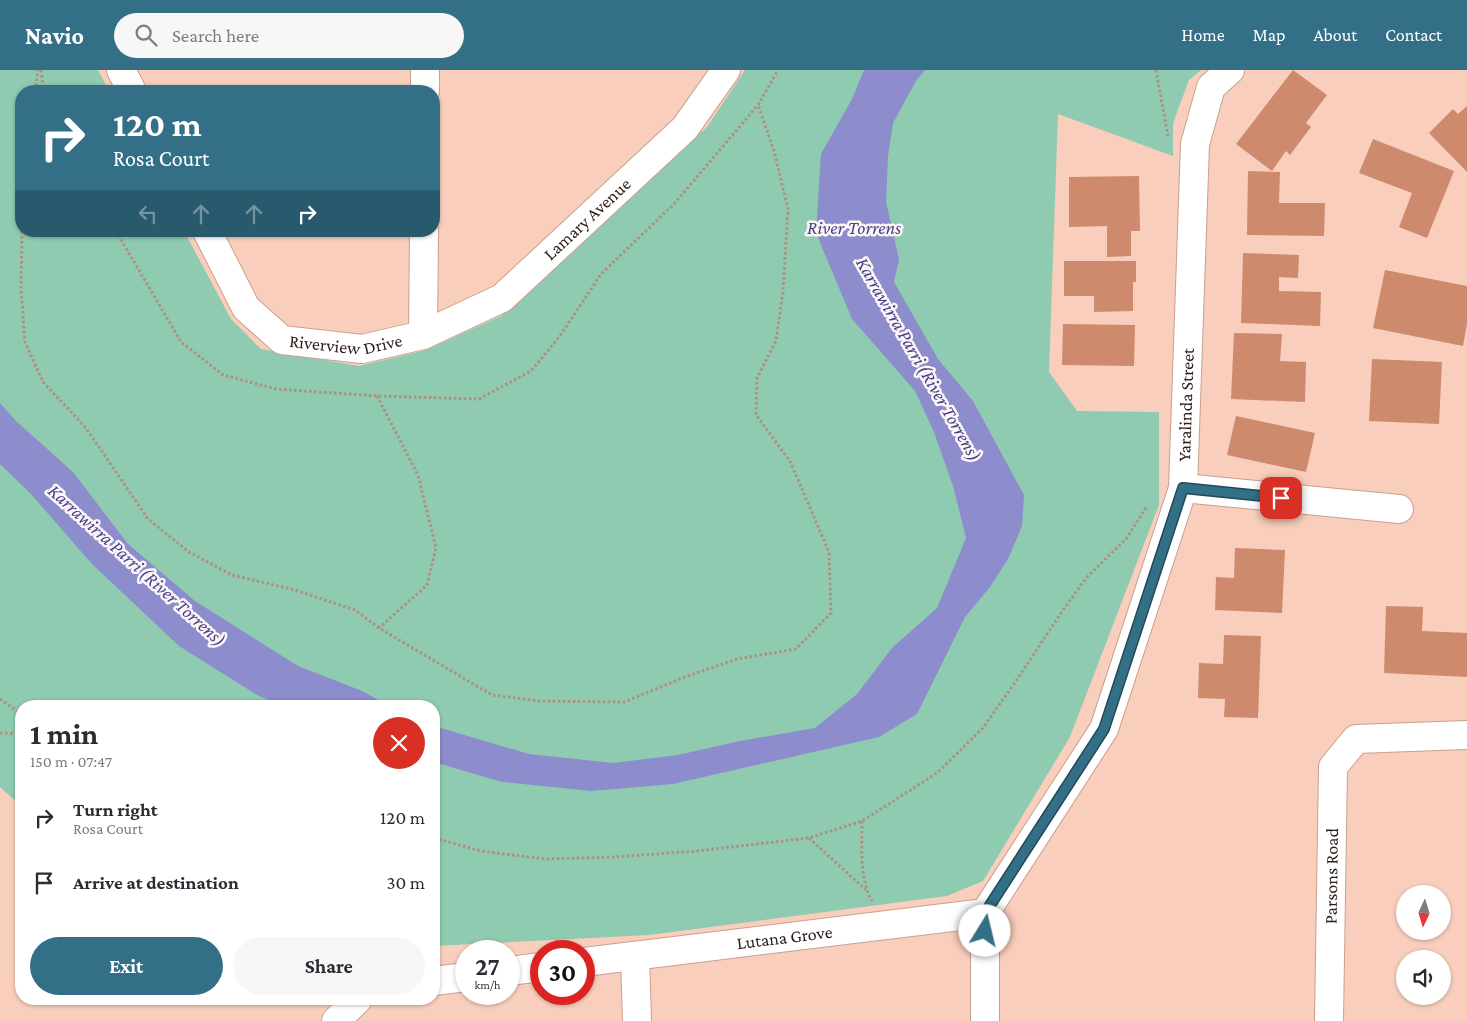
<!DOCTYPE html>
<meta charset="utf-8">
<style>
:root{--surface:#fff;--page:#f7f7f7;--text:#2b2b33;--muted:#7c7c81;--accent:#337087}
body{margin:0;font-family:"Crimson Pro",serif;background:var(--page);color:var(--text);height:100vh;display:flex;flex-direction:column;font-size:19px;white-space:nowrap}
*{box-sizing:border-box;margin:0}
p{font-size:16px;color:var(--muted)}
.icon{flex:none;width:28px;height:28px;fill:none;stroke:currentColor;stroke-width:2;stroke-linecap:round;stroke-linejoin:round}
.map{position:relative;flex:1;overflow:hidden}
.details{position:absolute;left:15px;top:630px;width:425px;height:305px;display:flex;flex-direction:column;background:var(--surface);border-radius:20px;box-shadow:0 1px 4px #0004}
.details>*{flex:none}
.top-card{position:absolute;left:15px;top:15px;width:425px;height:152px;border-radius:20px;box-shadow:0 1px 4px #0004;background:#337087;color:#fff;overflow:hidden}
.needle{width:32px;rotate:184deg}
.fabs{position:absolute;left:1396px;top:815px;display:grid;gap:10px}
.fabs a{display:grid;place-items:center;width:55px;height:55px;border-radius:50%;background:var(--surface);box-shadow:0 1px 4px #0004;font-size:25px}
.speed{position:absolute;left:455px;top:870px;display:flex;gap:10px;font-size:25px;font-weight:700;text-align:center}
.speed>*{display:grid;place-content:center;width:65px;height:65px;border-radius:50%;background:var(--surface);box-shadow:0 1px 4px #0004;line-height:1}
.speed small{font-size:12px;font-weight:400}
.speed .limit{border:8px solid #d22;background:#fff;color:#111}
.pin{position:absolute;display:grid;place-items:center;width:42px;height:42px;color:#fff;margin:-21px;border-radius:10px;box-shadow:0 2px 8px #0006}
.me{position:absolute;width:55px;margin:-28px;rotate:9deg;stroke-linejoin:round;filter:drop-shadow(0 0 4px #0008)}
.turn{display:flex;align-items:center;gap:18px;height:105px;padding:0 15px;font-size:22px}
.turn .icon{width:65px;height:65px;stroke-width:2.5}
.turn b{display:block;font-size:35px;line-height:42px}
.lanes{display:flex;align-items:center;height:48px;padding:0 15px;background:#0003;justify-content:center;gap:25px;direction:ltr}
.lanes .off{opacity:.35}
.round{display:grid;place-items:center;flex:none;width:52px;height:52px;border-radius:26px;background:var(--page)}
.overview{display:flex;align-items:center;justify-content:space-between;height:85px;padding:0 15px}
h1{font-size:30px;font-weight:700;line-height:38px}
.button{display:flex;gap:10px;margin-top:auto;padding:10px 15px}
.button a{flex:1;height:58px;border-radius:30px;background:var(--accent);color:#fff;font-size:20px;font-weight:700;line-height:58px;text-align:center}
.button a+a{background:var(--page);color:var(--text)}
ul{padding:0;list-style:none}
li{display:flex;align-items:center;gap:15px;height:65px;padding:0 15px}
li div{flex:1}
li b{display:block;font-size:19px}
li em{font-style:normal}
header{display:flex;align-items:center;gap:30px;box-sizing:border-box;height:70px;padding:0 25px;background:var(--accent);color:#fff}
header strong{font-size:24px}
nav{display:flex;gap:28px;margin-inline-start:auto;font-size:18px}
.search{width:350px;height:45px;background:var(--page);display:flex;align-items:center;gap:12px;box-sizing:border-box;padding:0 18px;border-radius:28px;color:var(--muted);font-size:19px}
.map>svg:first-child{display:block}
.green{fill:#8fcbb0}
.water{fill:#8d8ccc}
.building{fill:#ce8a6d}
.lines{fill:none;stroke-linecap:round;stroke-linejoin:round}
.minor-casing{stroke:#c9a08e;stroke-width:30}
.path{stroke:#b08f81;stroke-width:3;stroke-dasharray:2.5 2.5;stroke-linecap:butt}
.minor{stroke:#fff;stroke-width:28}
.route-casing{stroke:#214958;stroke-width:12}
.route{stroke:#337087;stroke-width:9}
.labels{text-anchor:middle;dominant-baseline:central;stroke-width:5;stroke-linejoin:round;paint-order:stroke}
.street-label{font-size:18px;fill:#2d1d17;stroke:#fdf8f7}
.water-label{font-size:19px;font-style:italic;fill:#473f8c;stroke:#fdf8f7}
</style>
<header>
<strong>Navio</strong>
<div class="search"><svg class="icon" aria-label="search" viewBox="0 0 24 24"><circle cx="10" cy="10" r="6"/><path d="M15 15l6 6"/></svg>Search here</div>
<nav><a>Home</a><a>Map</a><a>About</a><a>Contact</a></nav>
</header>
<div class="map">
<svg width="1467" height="951" viewBox="0 0 1467 951">
<rect width="100%" height="100%" fill="#f9cebc"/>
<!-- green -->
<polygon class="green" points="0,0 98,0 109,21 21,21 21,161 184,161 231,249 261,279 359,296 426,280 501,246 707,57 745,0 1201,0 1189,10 1173,53 1173,86 1058,44 1049,302 1077,341 1159,342 1159,435 1070,667 983,811 947,826 649,865 434,876 434,636 21,636 21,736 0,717"/>
<!-- water -->
<g class="water">
<polygon points="864,0 925,0 916,11 893,53 888,86 886,132 899,189 894,212 938,289 973,331 1024,425 1022,456 1008,489 990,517 965,547 917,644 879,667 673,714 591,721 502,712 434,692 434,656 529,684 613,693 678,685 740,671 815,658 857,624 892,578 937,538 966,468 953,416 934,362 915,321 852,249 816,163 821,84 852,29"/>
<polygon points="0,333 16,351 73,402 128,474 195,531 298,596 362,621 389,636 283,636 259,626 179,576 92,494 30,423 0,394"/>
</g>
<!-- building -->
<g class="building">
<polygon points="1293,0 1327,25 1306,53 1311,57 1290,85 1286,81 1272,101 1236,74"/>
<polygon points="1467,36 1467,102 1429,63 1453,39 1458,44"/>
<polygon points="1373,69 1454,101 1427,168 1399,157 1412,123 1359,103"/>
<polygon points="1248,101 1280,102 1279,133 1325,133 1324,166 1247,165"/>
<polygon points="1139,106 1140,161 1131,161 1131,186 1107,187 1107,156 1069,157 1069,107"/>
<polygon points="1243,183 1299,185 1298,208 1279,207 1279,221 1321,222 1320,256 1241,253"/>
<polygon points="1064,191 1136,191 1136,212 1133,212 1133,241 1094,242 1094,226 1064,226"/>
<polygon points="1385,200 1467,216 1467,254 1463,276 1373,258"/>
<polygon points="1063,254 1135,255 1134,296 1062,295"/>
<polygon points="1234,263 1282,264 1280,291 1306,292 1305,332 1231,329"/>
<polygon points="1372,289 1442,292 1439,354 1369,351"/>
<polygon points="1236,346 1315,363 1306,402 1227,385"/>
<polygon points="1235,478 1285,480 1282,543 1215,540 1216,507 1234,508"/>
<polygon points="1386,536 1423,537 1422,561 1467,563 1467,607 1384,603"/>
<polygon points="1224,565 1261,566 1258,648 1224,647 1225,629 1198,628 1199,593 1223,594"/>
</g>
<g class="lines">
<!-- minor casing -->
<g class="minor-casing">
<g id="minor">
<polyline points="121,0 132,21"/>
<polyline points="425,21 425,0"/>
<path id="s1" d="M207 161 246 238 282 270 362 279 423 265 502 228 685 58 726 0"/>
<polyline points="423,265 424,161"/>
<polyline points="1183,418 1399,439"/>
<path id="s2" d="M985 843 1104 659 1183 418 1195 74 1211 17 1230 0"/>
<polyline points="635,886 637,951"/>
<path id="s3" d="M584 892 985 843"/>
<polyline points="509,901 541,897"/>
<polyline points="434,911 466,907"/>
<polyline points="336,951 358,929"/>
<polyline points="985,951 985,843"/>
<path id="s4" d="M1329 951 1333 697 1356 669 1467 665"/>
</g>
</g>
<!-- path -->
<g class="path">
<polyline points="41,0 44,21"/>
<polyline points="1156,0 1168,66"/>
<polyline points="35,21 38,0"/>
<polyline points="22,161 21,219 25,272 43,312 86,358 148,449 189,482 232,505 295,520 355,540 379,558 492,625 540,631 624,632 685,607 737,589 796,579 831,543 829,482 790,391 756,345 757,308 776,271 783,221 788,139 774,81 758,35"/>
<polyline points="116,161 181,272 223,305 276,319 377,326 479,329 531,301 560,266 601,204 674,134 758,35 778,0"/>
<polyline points="377,326 418,405 436,478 427,515 379,558"/>
<polyline points="0,629 21,644"/>
<polyline points="0,663 21,664"/>
<path d="M862 751C862 777 859 807 872 831"/>
<polyline points="434,768 481,781 545,789 614,787 697,781 809,768 862,751 937,703 982,659 1014,614 1063,540 1087,507 1126,469 1147,436"/>
<polyline points="809,768 866,820"/>
</g>
<!-- minor -->
<use href="#minor" class="minor"/>
</g>
<g class="lines">
<!-- route casing -->
<g class="route-casing">
<polyline id="route" points="985,861 985,843 1104,659 1183,418 1281,428"/>
</g>
<!-- route -->
<use href="#route" class="route"/>
</g>
<g class="labels">
<!-- street labels -->
<g class="street-label">
<text stroke="none"><textPath href="#s1" startOffset="481">Lamary Avenue</textPath></text>
<text stroke="none"><textPath href="#s1" startOffset="199">Riverview Drive</textPath></text>
<text stroke="none"><textPath href="#s2" startOffset="556">Yaralinda Street</textPath></text>
<text stroke="none"><textPath href="#s4" startOffset="145">Parsons Road</textPath></text>
<text stroke="none"><textPath href="#s3" startOffset="202">Lutana Grove</textPath></text>
</g>
<!-- water labels -->
<g class="water-label">
<text x="854" y="157">River Torrens</text>
<text transform="translate(919 289) rotate(60)">Karrawirra Parri (River Torrens)</text>
<text transform="translate(137 495) rotate(42)">Karrawirra Parri (River Torrens)</text>
</g>
</g>
</svg>
<div class="fabs">
<a><svg class="needle" viewBox="-14 -14 28 28"><path d="M0-13l5 13h-10z" fill="#e53935"/><path d="M0 13l5-13h-10z" fill="#7c7c81"/></svg></a>
<a><svg class="icon" aria-label="sound" viewBox="0 0 24 24"><path d="M4 9h4l5-4v14l-5-4H4zM17 9q2 3 0 6"/></svg></a>
</div>
<div class="speed"><div>27<small>km/h</small></div><div class="limit">30</div></div>
<div class="pin" style="left:1281px;top:428px;background:#d93025"><svg class="icon" aria-label="arrive" viewBox="0 0 24 24"><path d="M6 21V4h12l-3 4 3 4H6"/></svg></div>
<svg class="me" style="left:985px;top:861px" viewBox="-20 -20 40 40"><circle r="19" fill="#fff"/><path d="M0-13L10 11 0 6-10 11z" fill="#337087"/></svg>
<div class="top-card">
<div class="turn"><svg class="icon" aria-label="right" viewBox="0 0 24 24"><path d="M7 20v-9h11M14 6l5 5-5 5"/></svg><div><b>120 m</b>Rosa Court</div></div>
<div class="lanes"><svg class="icon off" aria-label="left" viewBox="0 0 24 24"><path d="M17 20v-9H6M10 6l-5 5 5 5"/></svg><svg class="icon off" aria-label="ahead" viewBox="0 0 24 24"><path d="M12 20V5M6 11l6-6 6 6"/></svg><svg class="icon off" aria-label="ahead" viewBox="0 0 24 24"><path d="M12 20V5M6 11l6-6 6 6"/></svg><svg class="icon" aria-label="right" viewBox="0 0 24 24"><path d="M7 20v-9h11M14 6l5 5-5 5"/></svg></div>
</div>
<section class="details">
<div class="overview"><div><h1>1 min</h1><p>150 m · 07:47</p></div><a class="round" style="background:#d93025;color:#fff"><svg class="icon" aria-label="close" viewBox="0 0 24 24"><path d="M6 6l12 12M18 6L6 18"/></svg></a></div>
<ul>
<li><svg class="icon" aria-label="right" viewBox="0 0 24 24"><path d="M7 20v-9h11M14 6l5 5-5 5"/></svg><div><b>Turn right</b><p>Rosa Court</p></div><em>120 m</em></li>
<li><svg class="icon" aria-label="arrive" viewBox="0 0 24 24"><path d="M6 21V4h12l-3 4 3 4H6"/></svg><div><b>Arrive at destination</b></div><em>30 m</em></li>
</ul>
<div class="button"><a>Exit</a><a>Share</a></div>
</section>
</div>
